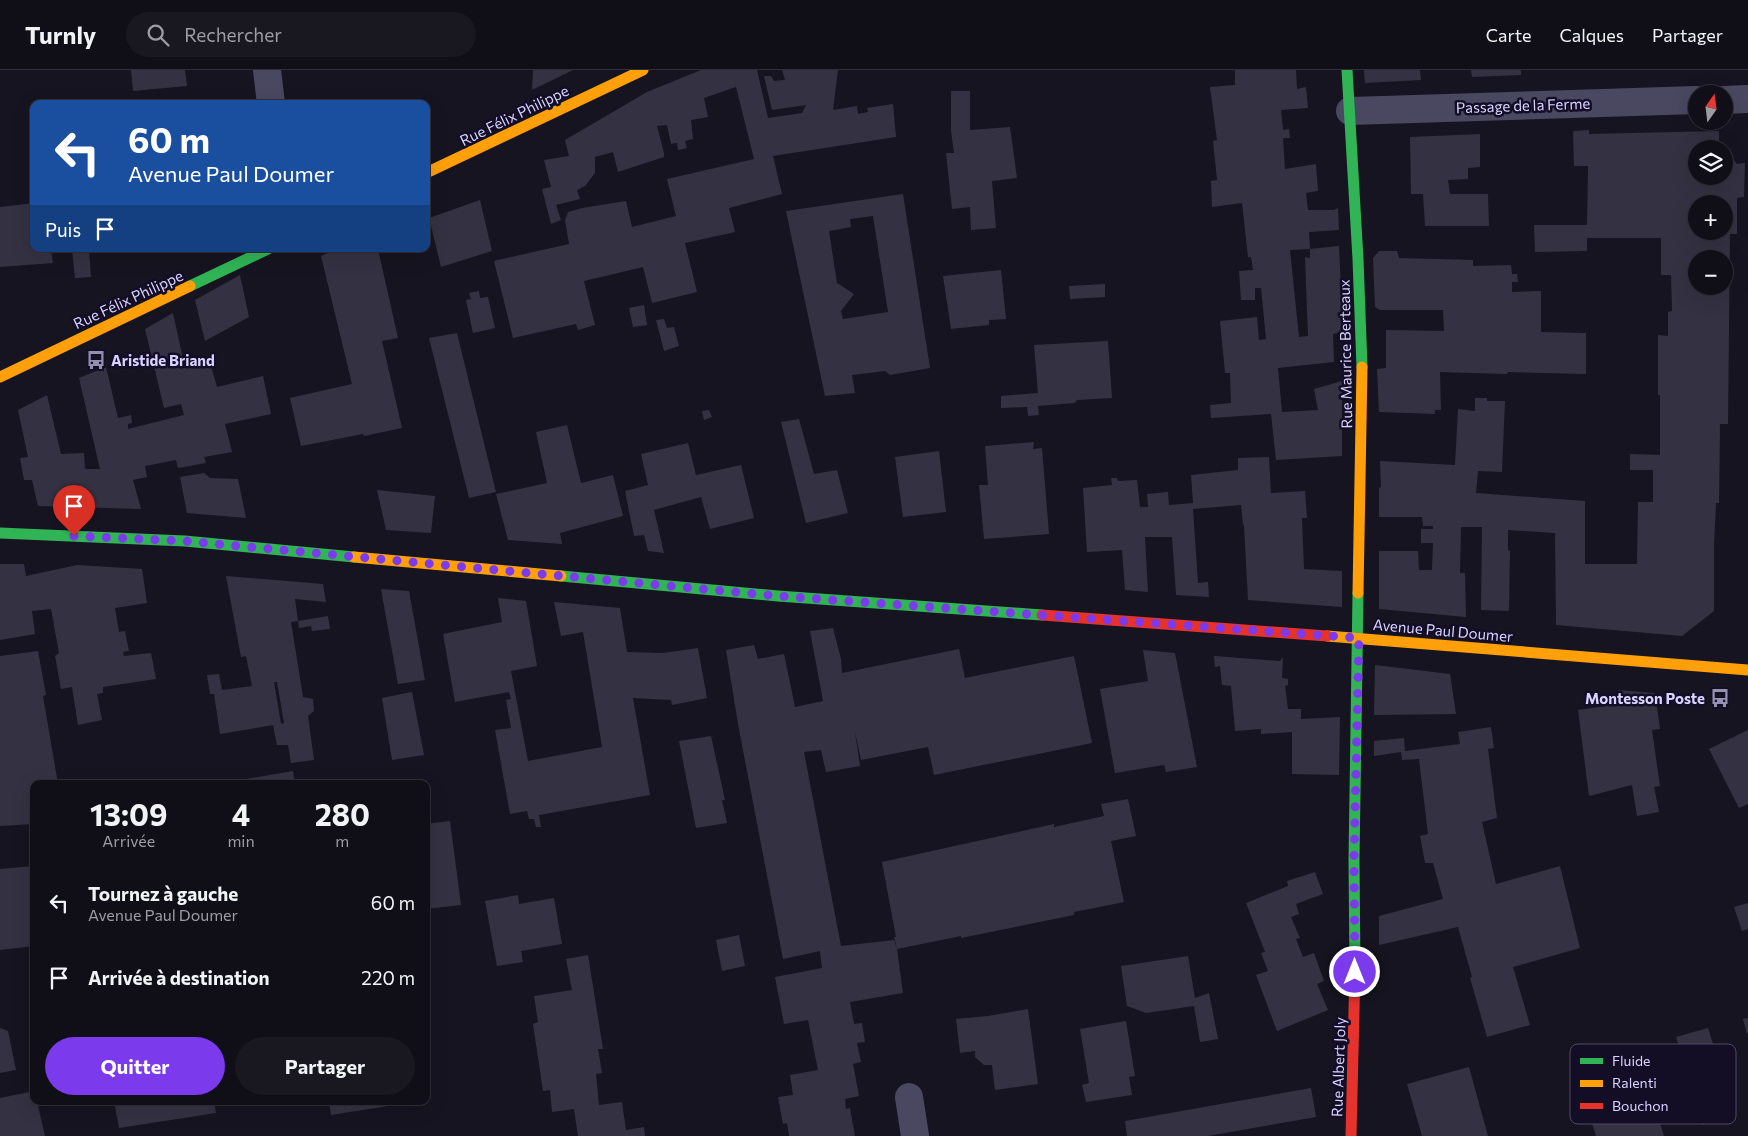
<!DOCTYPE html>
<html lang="fr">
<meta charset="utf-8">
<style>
:root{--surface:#100f18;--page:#191821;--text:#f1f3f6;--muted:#9c9ca2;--line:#302f37;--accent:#7c3aed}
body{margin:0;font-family:Commissioner,sans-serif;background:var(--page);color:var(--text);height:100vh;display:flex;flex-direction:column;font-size:19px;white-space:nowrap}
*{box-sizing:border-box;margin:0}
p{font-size:16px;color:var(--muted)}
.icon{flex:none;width:28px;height:28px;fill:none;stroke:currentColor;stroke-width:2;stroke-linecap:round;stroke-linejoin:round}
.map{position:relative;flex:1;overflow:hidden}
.panel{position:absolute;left:30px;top:710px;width:400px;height:325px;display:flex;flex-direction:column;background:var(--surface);border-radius:10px;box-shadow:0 5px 20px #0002,0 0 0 1px var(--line)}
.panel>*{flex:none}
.top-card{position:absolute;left:30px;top:30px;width:400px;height:152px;border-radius:10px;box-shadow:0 5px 20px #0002,0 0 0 1px var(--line);background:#1a4fa0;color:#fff;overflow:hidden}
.needle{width:32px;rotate:14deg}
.fabs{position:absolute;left:1688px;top:15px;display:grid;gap:10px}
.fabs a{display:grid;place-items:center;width:45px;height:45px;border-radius:50%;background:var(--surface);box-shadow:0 5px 20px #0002,0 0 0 1px var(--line);font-size:25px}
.pin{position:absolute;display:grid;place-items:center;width:42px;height:42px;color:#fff;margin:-51px -21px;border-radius:50% 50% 50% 0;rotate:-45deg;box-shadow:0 0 5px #0007}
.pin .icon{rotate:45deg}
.me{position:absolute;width:55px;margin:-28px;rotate:0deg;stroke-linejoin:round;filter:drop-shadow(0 0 4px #0008)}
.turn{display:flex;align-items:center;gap:18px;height:105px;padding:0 15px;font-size:22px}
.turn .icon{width:65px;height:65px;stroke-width:2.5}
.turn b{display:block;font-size:35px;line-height:42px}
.then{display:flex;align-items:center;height:48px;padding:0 15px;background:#0003;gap:10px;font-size:19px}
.eta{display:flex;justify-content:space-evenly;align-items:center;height:85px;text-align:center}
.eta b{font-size:30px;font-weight:700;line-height:35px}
.button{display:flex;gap:10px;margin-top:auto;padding:10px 15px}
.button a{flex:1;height:58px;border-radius:30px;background:var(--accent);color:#fff;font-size:20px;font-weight:700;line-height:58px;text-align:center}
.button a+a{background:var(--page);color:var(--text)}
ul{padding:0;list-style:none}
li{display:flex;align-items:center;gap:15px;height:75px;padding:0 15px}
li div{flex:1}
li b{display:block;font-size:19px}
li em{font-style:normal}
header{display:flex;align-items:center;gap:30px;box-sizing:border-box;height:70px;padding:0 25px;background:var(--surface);border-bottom:1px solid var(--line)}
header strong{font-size:24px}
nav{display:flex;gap:28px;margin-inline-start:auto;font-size:18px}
.search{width:350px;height:45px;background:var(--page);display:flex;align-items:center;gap:12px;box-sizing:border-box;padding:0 18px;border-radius:28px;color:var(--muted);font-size:19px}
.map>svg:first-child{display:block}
.building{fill:#343242;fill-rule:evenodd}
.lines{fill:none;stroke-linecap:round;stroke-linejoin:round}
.street{stroke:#4a4861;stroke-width:28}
.fast{stroke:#30b455;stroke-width:11}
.slow{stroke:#ff9f0a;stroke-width:11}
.jam{stroke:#e5322d;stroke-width:11}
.route{stroke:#7c3aed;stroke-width:9;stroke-dasharray:0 16.2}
.labels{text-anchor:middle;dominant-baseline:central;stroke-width:5;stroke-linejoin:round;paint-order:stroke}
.street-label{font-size:15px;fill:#d9d3ff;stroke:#130e26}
.poi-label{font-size:15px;font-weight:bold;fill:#d9d3ff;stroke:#130e26;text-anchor:start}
.key{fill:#130e26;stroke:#4e4967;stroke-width:1}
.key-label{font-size:14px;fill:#d9d3ff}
</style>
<header>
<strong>Turnly</strong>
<div class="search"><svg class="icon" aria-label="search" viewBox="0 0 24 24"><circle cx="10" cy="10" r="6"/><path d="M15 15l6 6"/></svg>Rechercher</div>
<nav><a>Carte</a><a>Calques</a><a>Partager</a></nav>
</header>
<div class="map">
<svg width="1748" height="1066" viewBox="0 0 1748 1066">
<rect width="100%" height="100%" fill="#161420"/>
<!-- building -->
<g class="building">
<polygon points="131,0 185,0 187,16 133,21"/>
<polygon points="533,0 573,0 532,20"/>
<polygon points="701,0 757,0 768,48 802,43 806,35 772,40 764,6 771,6 774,11 785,10 782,0 838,0 833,40 857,36 858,44 868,42 867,38 893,34 896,67 773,86 782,124 729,138 735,162 685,173 697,222 652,233 643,197 584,211 595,255 578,260 576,254 513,268 494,191 569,174 565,150 568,142 582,138 626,131 632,157 676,146 667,109 754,89 736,17 704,28 708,47 691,50 693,69 685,71 687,78 678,80 677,73 671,74 667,55 657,56 664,83 664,87 618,102 613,82 595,87 595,103 585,116 577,120 580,129 556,135 561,150 551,154 542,119 551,117 544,90 569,86 565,70 647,22"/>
<path d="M1235 0H1296L1297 19 1306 17 1308 38 1281 40 1283 60 1289 59 1290 68H1283L1285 99 1316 94 1318 121 1306 123 1308 140H1334L1338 138 1339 160 1309 162 1310 179 1339 176 1343 261 1333 264 1334 292 1278 298 1282 342 1318 340 1314 319 1342 311V386L1276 390 1271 344 1211 348 1210 335 1231 333 1230 303H1225L1220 251 1257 247 1259 270 1266 269 1261 218H1255V230H1241L1239 201 1253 200 1251 187H1248L1242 133 1212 137 1211 111 1217 110 1213 71 1217 70 1210 17 1235 15ZM1310 179V188L1305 187 1308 266 1299 267 1290 180Z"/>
<polygon points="1364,0 1420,0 1421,10 1365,13"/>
<polygon points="1471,0 1521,0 1521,5 1472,7"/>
<polygon points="951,21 970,21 970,60 1010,57 1017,108 992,111 996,158 971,160 970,137 952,139 946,83 954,83 951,61"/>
<path d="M1589 60V64L1719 61V71L1737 94 1745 93 1744 127 1737 128V164H1730L1728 354H1720L1719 433H1716L1714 475V541L1682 566 1556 555 1555 463 1508 460V481L1510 480 1509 541 1481 540 1482 457H1461L1460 503H1465L1466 547 1379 539V481H1418L1419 500H1432L1433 473H1421V459H1433V456H1423L1422 447H1379V418L1381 417 1380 391 1455 395 1458 339 1475 341V328H1487V331H1505L1502 402 1478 401 1476 423 1585 431V494H1637L1638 432H1653V400H1630V384L1660 385V325H1658V265L1668 266V242L1672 241 1671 205H1661V168H1587V181L1535 182 1534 155H1587L1588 96H1574L1573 61ZM1696 79H1724V106H1696ZM1696 134H1724V161H1696ZM1696 189H1724V216H1696Z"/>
<polygon points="1480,64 1480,97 1468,98 1468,109 1448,110 1450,124 1488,124 1489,156 1425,156 1423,124 1411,124 1410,67"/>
<path d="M903 124 930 298 890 305 885 301 852 305 855 323 825 326 786 141ZM873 146 888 242 843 249 841 241 854 224 837 213 829 161 851 157 850 149Z"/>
<polygon points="480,130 492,181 441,197 429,148"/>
<polygon points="34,133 34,179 51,179 53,193 0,197 0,137"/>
<polygon points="72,179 89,179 91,207 75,208"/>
<polygon points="337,179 378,179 398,268 382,271 402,358 364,366 363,364 301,376 290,328 352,314 321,186"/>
<polygon points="1379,181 1397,181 1399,188 1473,190 1473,196 1511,195 1512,204 1517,204 1518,212 1512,212 1512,222 1541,221 1541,262 1586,263 1586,304 1508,302 1507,304 1440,302 1441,340 1435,340 1435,344 1379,342 1377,299 1386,298 1386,260 1444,261 1443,240 1380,240 1375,237 1373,188"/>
<polygon points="1001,200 1006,249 989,250 989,255 951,259 943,206"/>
<polygon points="240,205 249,247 205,271 195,230"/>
<polygon points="1105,214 1105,227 1070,229 1069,216"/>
<polygon points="479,221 480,228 488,227 495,258 473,263 466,230 471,229 469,223"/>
<polygon points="644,235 647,255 633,257 629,238"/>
<polygon points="173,243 185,298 211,296 217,317 263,306 271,344 225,354 232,382 204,387 206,393 178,398 176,390 145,396 147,407 133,410 141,439 38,436 32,410 24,410 20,388 28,387 18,340 47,325 61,384 84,383 85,399 100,399 79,308 106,297 118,348 131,345 132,353 128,354 128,359 184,345 181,334 164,338 145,259"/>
<polygon points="664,249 667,258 674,257 679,276 664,281 656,250"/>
<polygon points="457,263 496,422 469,428 429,268"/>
<polygon points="1108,271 1112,328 1077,330 1075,333 1038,336 1039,345 1028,346 1027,337 1001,338 1001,326 1038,323 1034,275"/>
<polygon points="709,340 712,347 704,350 702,341"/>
<polygon points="799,349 814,404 837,400 848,443 806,453 781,352"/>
<polygon points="567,355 581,413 613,405 623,446 560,463 562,474 508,470 496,424 547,413 536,362"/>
<polygon points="1034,372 1033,379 1042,378 1049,464 984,469 979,415 988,415 985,376"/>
<polygon points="688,373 696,405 741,395 754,448 710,459 701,427 654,440 664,483 648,481 644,465 634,466 625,421 648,415 641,384"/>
<polygon points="939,381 946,442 903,447 895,387"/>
<polygon points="1269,387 1271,423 1305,421 1307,448 1302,448 1304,499 1342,501 1342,537 1248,530 1244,456 1243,454 1241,435 1193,439 1198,513 1208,512 1209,527 1176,525 1172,467 1145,467 1148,522 1125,520 1122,480 1087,482 1083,418 1112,415 1111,408 1117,408 1118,411 1137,410 1140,437 1148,437 1147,424 1168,422 1169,435 1193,433 1191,405 1238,400 1238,388"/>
<polygon points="204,403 210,408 238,409 246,448 187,443 180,407"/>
<polygon points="377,420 435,426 431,463 386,460"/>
<polygon points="0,494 24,494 26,506 77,495 142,499 147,533 115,538 119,562 125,561 129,581 123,582 124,586 151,583 156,609 103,617 103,623 97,624 102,650 78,655 72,617 61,619 55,586 59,583 51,539 32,541 35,564 0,570"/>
<path d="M226 506 323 514 326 532 295 529 298 551 291 552 303 627 313 629 314 641 308 646 314 690 291 693 288 675H277L273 655 220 664 214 624H210L207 605 219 604 222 620 252 616 246 586 241 587ZM274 612H277L284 653 281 654Z"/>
<polygon points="381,519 409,521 425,610 398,614"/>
<polygon points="498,528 526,531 537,596 511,601 528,691 602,677 583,562 561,566 554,532 620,538 627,582 663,583 698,578 707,628 672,635 671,630 633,628 650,725 539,745 541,757 536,757 534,749 529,749 527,741 510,744 495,660 511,658 506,630 511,629 509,622 455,632 443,564 502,552"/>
<polygon points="328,546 330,559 312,561 311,556 299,558 298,551"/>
<polygon points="833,558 841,589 842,603 959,579 965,608 1074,586 1092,673 934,705 928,677 861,690 855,662 860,696 826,702 821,680 804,682 841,876 894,870 897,879 903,923 850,932 854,954 862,953 865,972 857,973 861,992 853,994 859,1026 845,1029 846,1039 850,1038 855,1066 789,1066 787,1053 783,1054 778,1027 793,1025 790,1005 818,1000 808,950 784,954 775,907 822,898 820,881 783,889 738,654 726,580 754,575 758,589 784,584 795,637 823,631 810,561"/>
<polygon points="1143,580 1175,583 1197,697 1166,702 1164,695 1115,703 1100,619 1148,611"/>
<polygon points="38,581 46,625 43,626 58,714 34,714 34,754 0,756 0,586"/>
<polygon points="1214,586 1280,591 1282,588 1283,588 1282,608 1288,609 1288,615 1285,616 1288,639 1301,639 1301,649 1340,647 1339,705 1292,704 1292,662 1261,664 1261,659 1235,661 1231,616 1222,615 1220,596 1215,597"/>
<polygon points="1375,595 1450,604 1456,644 1374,645"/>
<polygon points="1618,620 1655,623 1660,659 1652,660 1660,716 1654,717 1659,742 1637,746 1632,715 1589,726 1578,640 1620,634"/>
<polygon points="412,622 424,685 392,690 382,628"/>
<polygon points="1491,657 1494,678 1488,679 1497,748 1482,752 1496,814 1560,796 1580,878 1513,897 1530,955 1487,967 1470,908 1472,907 1458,857 1379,875 1379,846 1443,829 1433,793 1425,793 1420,766 1428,764 1419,689 1402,690 1401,682 1374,686 1374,671 1404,668 1405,681 1460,674 1458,662"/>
<polygon points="1748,660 1748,734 1739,738 1709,679"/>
<polygon points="711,666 725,730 722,730 727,753 696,758 679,671"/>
<polygon points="293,701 295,714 247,714 246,709"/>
<polygon points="1128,729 1136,766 1111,771 1124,832 1074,842 1074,845 961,868 961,866 897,879 894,867 896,867 882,792 1054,754 1054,757 1104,746 1101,734"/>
<polygon points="450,751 461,835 426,839 426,754"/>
<polygon points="34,796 34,876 0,880 0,799"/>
<polygon points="1315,802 1323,824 1296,834 1299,844 1291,847 1300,868 1296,869 1303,887 1314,883 1324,911 1317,914 1328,940 1277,961 1256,905 1268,901 1261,883 1265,882 1246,833 1288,816 1287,811"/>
<polygon points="518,825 519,834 554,828 562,874 521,881 523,892 497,896 485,831"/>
<polygon points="1748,833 1748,859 1742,861 1734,837"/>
<polygon points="739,865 745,896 722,901 716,870"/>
<polygon points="588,885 603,979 598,979 602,1003 596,1004 599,1035 622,1032 626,1060 644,1057 645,1066 578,1066 574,1039 552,1042 550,1020 543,1021 533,954 538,952 534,926 572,920 566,889"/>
<polygon points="1188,886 1195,928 1209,923 1218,969 1200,972 1194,936 1146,943 1127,936 1121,896"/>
<polygon points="1028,939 1038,1014 995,1020 992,995 984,995 975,987 975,981 960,983 956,949 988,946"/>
<polygon points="1748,948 1748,963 1747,964 1743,949"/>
<polygon points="1126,951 1135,1006 1129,1007 1132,1025 1086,1032 1082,1015 1089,1013 1080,959"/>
<polygon points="0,958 8,961 16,1000 0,1003"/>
<polygon points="1708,958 1735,1045 1703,1055 1676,967"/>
<polygon points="1637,980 1664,1066 1596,1066 1575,999"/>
<polygon points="1469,997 1488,1066 1422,1066 1407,1014"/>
<polygon points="1311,1018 1316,1047 1208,1066 1127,1066 1125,1051"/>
<polygon points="34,1021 34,1031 37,1031 45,1066 0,1066 0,1028"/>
<polygon points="114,1031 214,1031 216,1043 119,1058"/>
<polygon points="329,1031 400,1031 401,1034 331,1045"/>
</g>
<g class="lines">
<!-- street -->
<g class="street">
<polyline points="267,0 271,34"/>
<polyline points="1724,30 1748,29"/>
<polyline points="1350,41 1696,30"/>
<polyline points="909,1027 915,1066"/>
</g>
<!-- fast -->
<g class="fast">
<polyline points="1347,0 1358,189 1362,297"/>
<polyline points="190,216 268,179"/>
<polyline points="0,463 185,471 354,487"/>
<polyline points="561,506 778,526 1042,545"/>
<polyline points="1355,898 1354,790 1358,523"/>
</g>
<!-- slow -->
<g class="slow">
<polyline points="426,103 643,0"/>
<polyline points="0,307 190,216"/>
<polyline points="354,487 561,506"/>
<polyline points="1358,523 1362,297"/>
<polyline points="1327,566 1748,600"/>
</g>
<!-- jam -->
<g class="jam">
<polyline points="1042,545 1327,566"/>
<polyline points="1351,1066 1355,898"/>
</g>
</g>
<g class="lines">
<!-- route -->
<polyline class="route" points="74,466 185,471 778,526 1359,568 1354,790 1355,902"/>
</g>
<!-- icons -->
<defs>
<g id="bus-bare" transform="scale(1.5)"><path d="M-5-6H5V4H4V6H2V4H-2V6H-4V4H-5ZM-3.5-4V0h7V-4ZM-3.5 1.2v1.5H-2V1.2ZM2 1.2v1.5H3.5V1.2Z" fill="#9590b1" stroke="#130e26" stroke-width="2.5" paint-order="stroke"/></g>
</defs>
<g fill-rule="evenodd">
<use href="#bus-bare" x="96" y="290"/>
<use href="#bus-bare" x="1720" y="628"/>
</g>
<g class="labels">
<!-- street labels -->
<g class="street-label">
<text transform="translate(1523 35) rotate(-2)">Passage de la Ferme</text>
<text transform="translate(514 45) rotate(-26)">Rue Félix Philippe</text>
<text transform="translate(128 229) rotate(-25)">Rue Félix Philippe</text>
<text transform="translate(1345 284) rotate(-91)">Rue Maurice Berteaux</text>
<text transform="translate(1443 560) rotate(5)">Avenue Paul Doumer</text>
<text transform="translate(1338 997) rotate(-88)">Rue Albert Joly</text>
</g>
<!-- poi labels -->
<g class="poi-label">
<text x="111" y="290">Aristide Briand</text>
<text x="1705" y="628" text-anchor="end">Montesson Poste</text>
</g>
</g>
<!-- legend -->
<rect x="1570" y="974" width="166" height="80" rx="8" class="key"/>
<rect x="1580" y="988" width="23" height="6" fill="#30b455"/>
<rect x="1580" y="1010" width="23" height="7" fill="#ff9f0a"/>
<rect x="1580" y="1033" width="23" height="6" fill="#e5322d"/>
<g class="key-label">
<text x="1612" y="996">Fluide</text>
<text x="1612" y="1018">Ralenti</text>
<text x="1612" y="1041">Bouchon</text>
</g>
</svg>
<div class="fabs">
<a><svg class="needle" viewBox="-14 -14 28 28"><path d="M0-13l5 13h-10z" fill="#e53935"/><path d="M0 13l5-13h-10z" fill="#9c9ca2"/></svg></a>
<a><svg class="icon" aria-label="layers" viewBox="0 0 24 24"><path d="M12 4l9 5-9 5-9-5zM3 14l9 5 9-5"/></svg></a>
<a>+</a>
<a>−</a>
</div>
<div class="pin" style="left:74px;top:466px;background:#d93025"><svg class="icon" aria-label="arrive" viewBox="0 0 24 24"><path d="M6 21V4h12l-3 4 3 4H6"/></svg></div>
<svg class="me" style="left:1355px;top:902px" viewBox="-20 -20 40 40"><circle r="17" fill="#7c3aed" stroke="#fff" stroke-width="3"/><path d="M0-11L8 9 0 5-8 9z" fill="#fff"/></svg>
<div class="top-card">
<div class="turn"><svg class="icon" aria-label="left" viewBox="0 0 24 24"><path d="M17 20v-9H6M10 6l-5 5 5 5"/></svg><div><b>60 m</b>Avenue Paul Doumer</div></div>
<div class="then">Puis<svg class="icon" aria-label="arrive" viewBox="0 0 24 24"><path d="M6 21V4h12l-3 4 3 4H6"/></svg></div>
</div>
<section class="panel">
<div class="eta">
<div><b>13:09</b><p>Arrivée</p></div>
<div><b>4</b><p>min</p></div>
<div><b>280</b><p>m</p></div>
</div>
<ul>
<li><svg class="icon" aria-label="left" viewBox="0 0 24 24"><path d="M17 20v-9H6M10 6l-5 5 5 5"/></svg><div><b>Tournez à gauche</b><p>Avenue Paul Doumer</p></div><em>60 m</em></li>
<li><svg class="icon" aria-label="arrive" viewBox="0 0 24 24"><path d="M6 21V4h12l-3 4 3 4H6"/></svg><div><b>Arrivée à destination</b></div><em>220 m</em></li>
</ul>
<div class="button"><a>Quitter</a><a>Partager</a></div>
</section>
</div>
